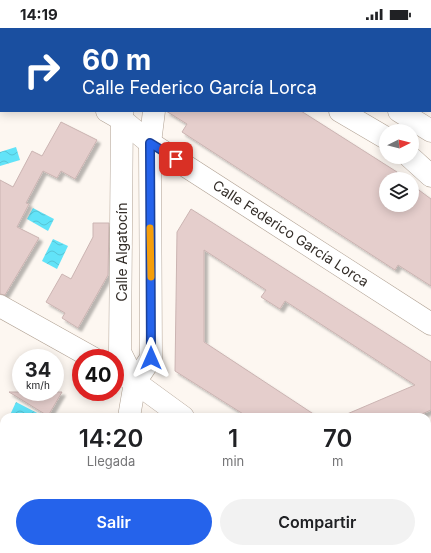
<!DOCTYPE html>
<html lang="es">
<meta charset="utf-8">
<style>
:root{--surface:#fff;--page:#f2f2f2;--text:#202124;--muted:#757577;--accent:#2563eb}
body{margin:0;font-family:Inter,sans-serif;background:var(--page);color:var(--text);height:100vh;display:flex;flex-direction:column;font-size:15px;white-space:nowrap}
*{box-sizing:border-box;margin:0}
p{font-size:13px;color:var(--muted)}
.icon{flex:none;width:22px;height:22px;fill:none;stroke:currentColor;stroke-width:2;stroke-linecap:round;stroke-linejoin:round}
.map{position:relative;flex:1;overflow:hidden}
.details{position:absolute;left:0px;top:385px;width:431px;height:140px;display:flex;flex-direction:column;background:var(--surface);border-radius:12px 12px 0 0;box-shadow:0 2px 10px #0003}
.details>*{flex:none}
.banner{position:absolute;left:0px;top:0px;width:431px;height:84px;box-shadow:0 2px 10px #0003;background:#1a4fa0;color:#fff;overflow:hidden}
.needle{width:26px;rotate:84deg}
.fabs{position:absolute;left:379px;top:96px;display:grid;gap:8px}
.fabs a{display:grid;place-items:center;width:40px;height:40px;border-radius:50%;background:var(--surface);box-shadow:0 2px 10px #0003;font-size:20px}
.speed{position:absolute;left:12px;top:321px;display:flex;gap:8px;font-size:20px;font-weight:700;text-align:center}
.speed>*{display:grid;place-content:center;width:52px;height:52px;border-radius:50%;background:var(--surface);box-shadow:0 2px 10px #0003;line-height:1}
.speed small{font-size:10px;font-weight:400}
.speed .limit{border:6px solid #d22;background:#fff;color:#111}
.pin{position:absolute;display:grid;place-items:center;width:34px;height:34px;color:#fff;margin:-17px;border-radius:8px;box-shadow:0 2px 6px #0006}
.me{position:absolute;width:44px;margin:-22px;rotate:0deg;stroke-linejoin:round;filter:drop-shadow(0 0 3px #0008)}
.turn{display:flex;align-items:center;gap:14px;height:84px;padding:0 16px;font-size:18px}
.turn .icon{width:52px;height:52px;stroke-width:2.5}
.turn b{display:block;font-size:28px;line-height:34px}
.eta{display:flex;justify-content:space-evenly;align-items:center;height:68px;text-align:center}
.eta b{font-size:24px;font-weight:600;line-height:28px}
.primary-button{display:flex;gap:8px;margin-top:auto;padding:8px 16px}
.primary-button a{flex:1;height:46px;border-radius:24px;background:var(--accent);color:#fff;font-size:16px;font-weight:600;line-height:46px;text-align:center}
.primary-button a+a{background:var(--page);color:var(--text)}
.status{display:flex;justify-content:space-between;align-items:center;height:28px;padding:0 20px;background:var(--surface);direction:ltr}
.status svg{height:11px;fill:currentColor}
.map>svg:first-child{display:block}
.water{fill:url(#water-waves)}
.building{fill:#e5cecc;stroke:#cbb4b2;filter:url(#shadow)}
.lines{fill:none;stroke-linecap:round;stroke-linejoin:round}
.minor-casing{stroke:#b2a395;stroke-width:23}
.tertiary-casing{stroke:#b2a395;stroke-width:23}
.secondary-casing{stroke:#b2a395;stroke-width:23}
.minor{stroke:#fff;stroke-width:22}
.tertiary{stroke:#fff;stroke-width:22}
.secondary{stroke:#fff;stroke-width:22}
.route-casing{stroke:#184099;stroke-width:10}
.route{stroke:#2563eb;stroke-width:7}
.slow{stroke:#f59e0b;stroke-width:7}
.labels{text-anchor:middle;dominant-baseline:central;stroke-width:3;stroke-linejoin:round;paint-order:stroke}
.street-label{font-size:14px;fill:#332d28;stroke:#fff}
</style>
<div class="status"><b>14:19</b><svg viewBox="0 0 49 12"><path d="M0 12V9h3v3zM5 12V6h3v6zM10 12V3h3v9zM15 12V0h3v12zM26 1h20v11H26zM47 4h2v5h-2z"/></svg></div>
<div class="map">
<svg width="431" height="525" viewBox="0 0 431 525">
<defs>
<pattern id="water-waves" width="16" height="10" patternUnits="userSpaceOnUse"><rect width="16" height="10" fill="#62e3f8"/><path d="M0 5q4-4 8 0t8 0" fill="none" stroke="#56c3d5"/></pattern>
<filter id="shadow"><feDropShadow dx="3.5" dy="3.5" stdDeviation="1" flood-color="#0004"/></filter>
</defs>
<rect width="100%" height="100%" fill="#fdf7f1"/>
<!-- water -->
<g class="water">
<polygon points="16,119 20,132 0,138 0,124"/>
<polygon points="33,180 54,191 48,203 27,191"/>
<polygon points="53,211 68,218 57,241 42,233"/>
<polygon points="16,374 45,389 13,389 10,387"/>
</g>
<!-- building -->
<g class="building">
<polygon points="166,83 301,83 397,144 395,147 402,151 386,151 386,177 412,177 412,157 431,171 431,258 398,237 395,242 182,104 187,96"/>
<polygon points="61,94 97,112 75,151 61,143 57,150 43,143 26,175 29,176 17,199 39,210 5,267 0,266 0,152 13,159 32,123 42,128"/>
<polygon points="191,181 431,334 431,382 415,389 340,389 415,357 285,273 280,281 261,269 266,262 204,222 204,314 318,389 248,389 175,343 177,204"/>
<polygon points="93,195 109,195 108,247 78,300 62,290 65,285 46,274 62,246 71,251 93,209"/>
<polygon points="9,364 62,364 48,388"/>
</g>
<g class="lines">
<!-- minor casing -->
<g class="minor-casing">
<g id="minor">
<polyline points="198,0 200,1"/>
<polyline points="0,23 1,23"/>
<polyline points="107,83 121,91 150,115 431,296"/>
<polyline points="340,83 386,110"/>
<polyline points="410,129 431,148"/>
<polyline points="0,278 93,330"/>
<polyline points="115,342 135,354 183,389"/>
<polyline points="427,410 431,408"/>
<polyline points="0,473 4,474"/>
<polyline points="32,525 33,521"/>
</g>
</g>
<!-- tertiary casing -->
<g class="tertiary-casing">
<g id="tertiary">
<polyline points="131,1 131,0"/>
<polyline points="164,1 164,0"/>
<polyline points="122,83 120,324 135,354"/>
<polyline points="129,389 135,354 151,330 150,115 154,83"/>
<polyline points="138,521 138,525"/>
</g>
</g>
<!-- secondary casing -->
<g class="secondary-casing">
<g id="secondary">
<polyline points="270,0 271,1"/>
<polyline points="399,83 431,103"/>
</g>
</g>
<!-- minor -->
<use href="#minor" class="minor"/>
<!-- tertiary -->
<use href="#tertiary" class="tertiary"/>
<!-- secondary -->
<use href="#secondary" class="secondary"/>
</g>
<g class="lines">
<!-- route casing -->
<g class="route-casing">
<polyline id="route" points="151,330 150,115 176,131"/>
</g>
<!-- route -->
<use href="#route" class="route"/>
<!-- slow -->
<polyline class="slow" points="150,200 151,249"/>
</g>
<g class="labels">
<!-- street labels -->
<g class="street-label">
<text transform="translate(291 205) rotate(33)">Calle Federico García Lorca</text>
<text transform="translate(121 224) rotate(-90)">Calle Algatocín</text>
</g>
</g>
</svg>
<div class="fabs">
<a><svg class="needle" viewBox="-14 -14 28 28"><path d="M0-13l5 13h-10z" fill="#e53935"/><path d="M0 13l5-13h-10z" fill="#757577"/></svg></a>
<a><svg class="icon" aria-label="layers" viewBox="0 0 24 24"><path d="M12 4l9 5-9 5-9-5zM3 14l9 5 9-5"/></svg></a>
</div>
<div class="speed"><div>34<small>km/h</small></div><div class="limit">40</div></div>
<div class="pin" style="left:176px;top:131px;background:#d93025"><svg class="icon" aria-label="arrive" viewBox="0 0 24 24"><path d="M6 21V4h12l-3 4 3 4H6"/></svg></div>
<svg class="me" style="left:151px;top:330px" viewBox="-20 -20 40 40"><path d="M0-17L14 15 0 8-14 15z" fill="#2563eb" stroke="#fff" stroke-width="4"/></svg>
<div class="banner">
<div class="turn"><svg class="icon" aria-label="right" viewBox="0 0 24 24"><path d="M7 20v-9h11M14 6l5 5-5 5"/></svg><div><b>60 m</b>Calle Federico García Lorca</div></div>
</div>
<section class="details">
<div class="eta">
<div><b>14:20</b><p>Llegada</p></div>
<div><b>1</b><p>min</p></div>
<div><b>70</b><p>m</p></div>
</div>
<div class="primary-button"><a>Salir</a><a>Compartir</a></div>
</section>
</div>
